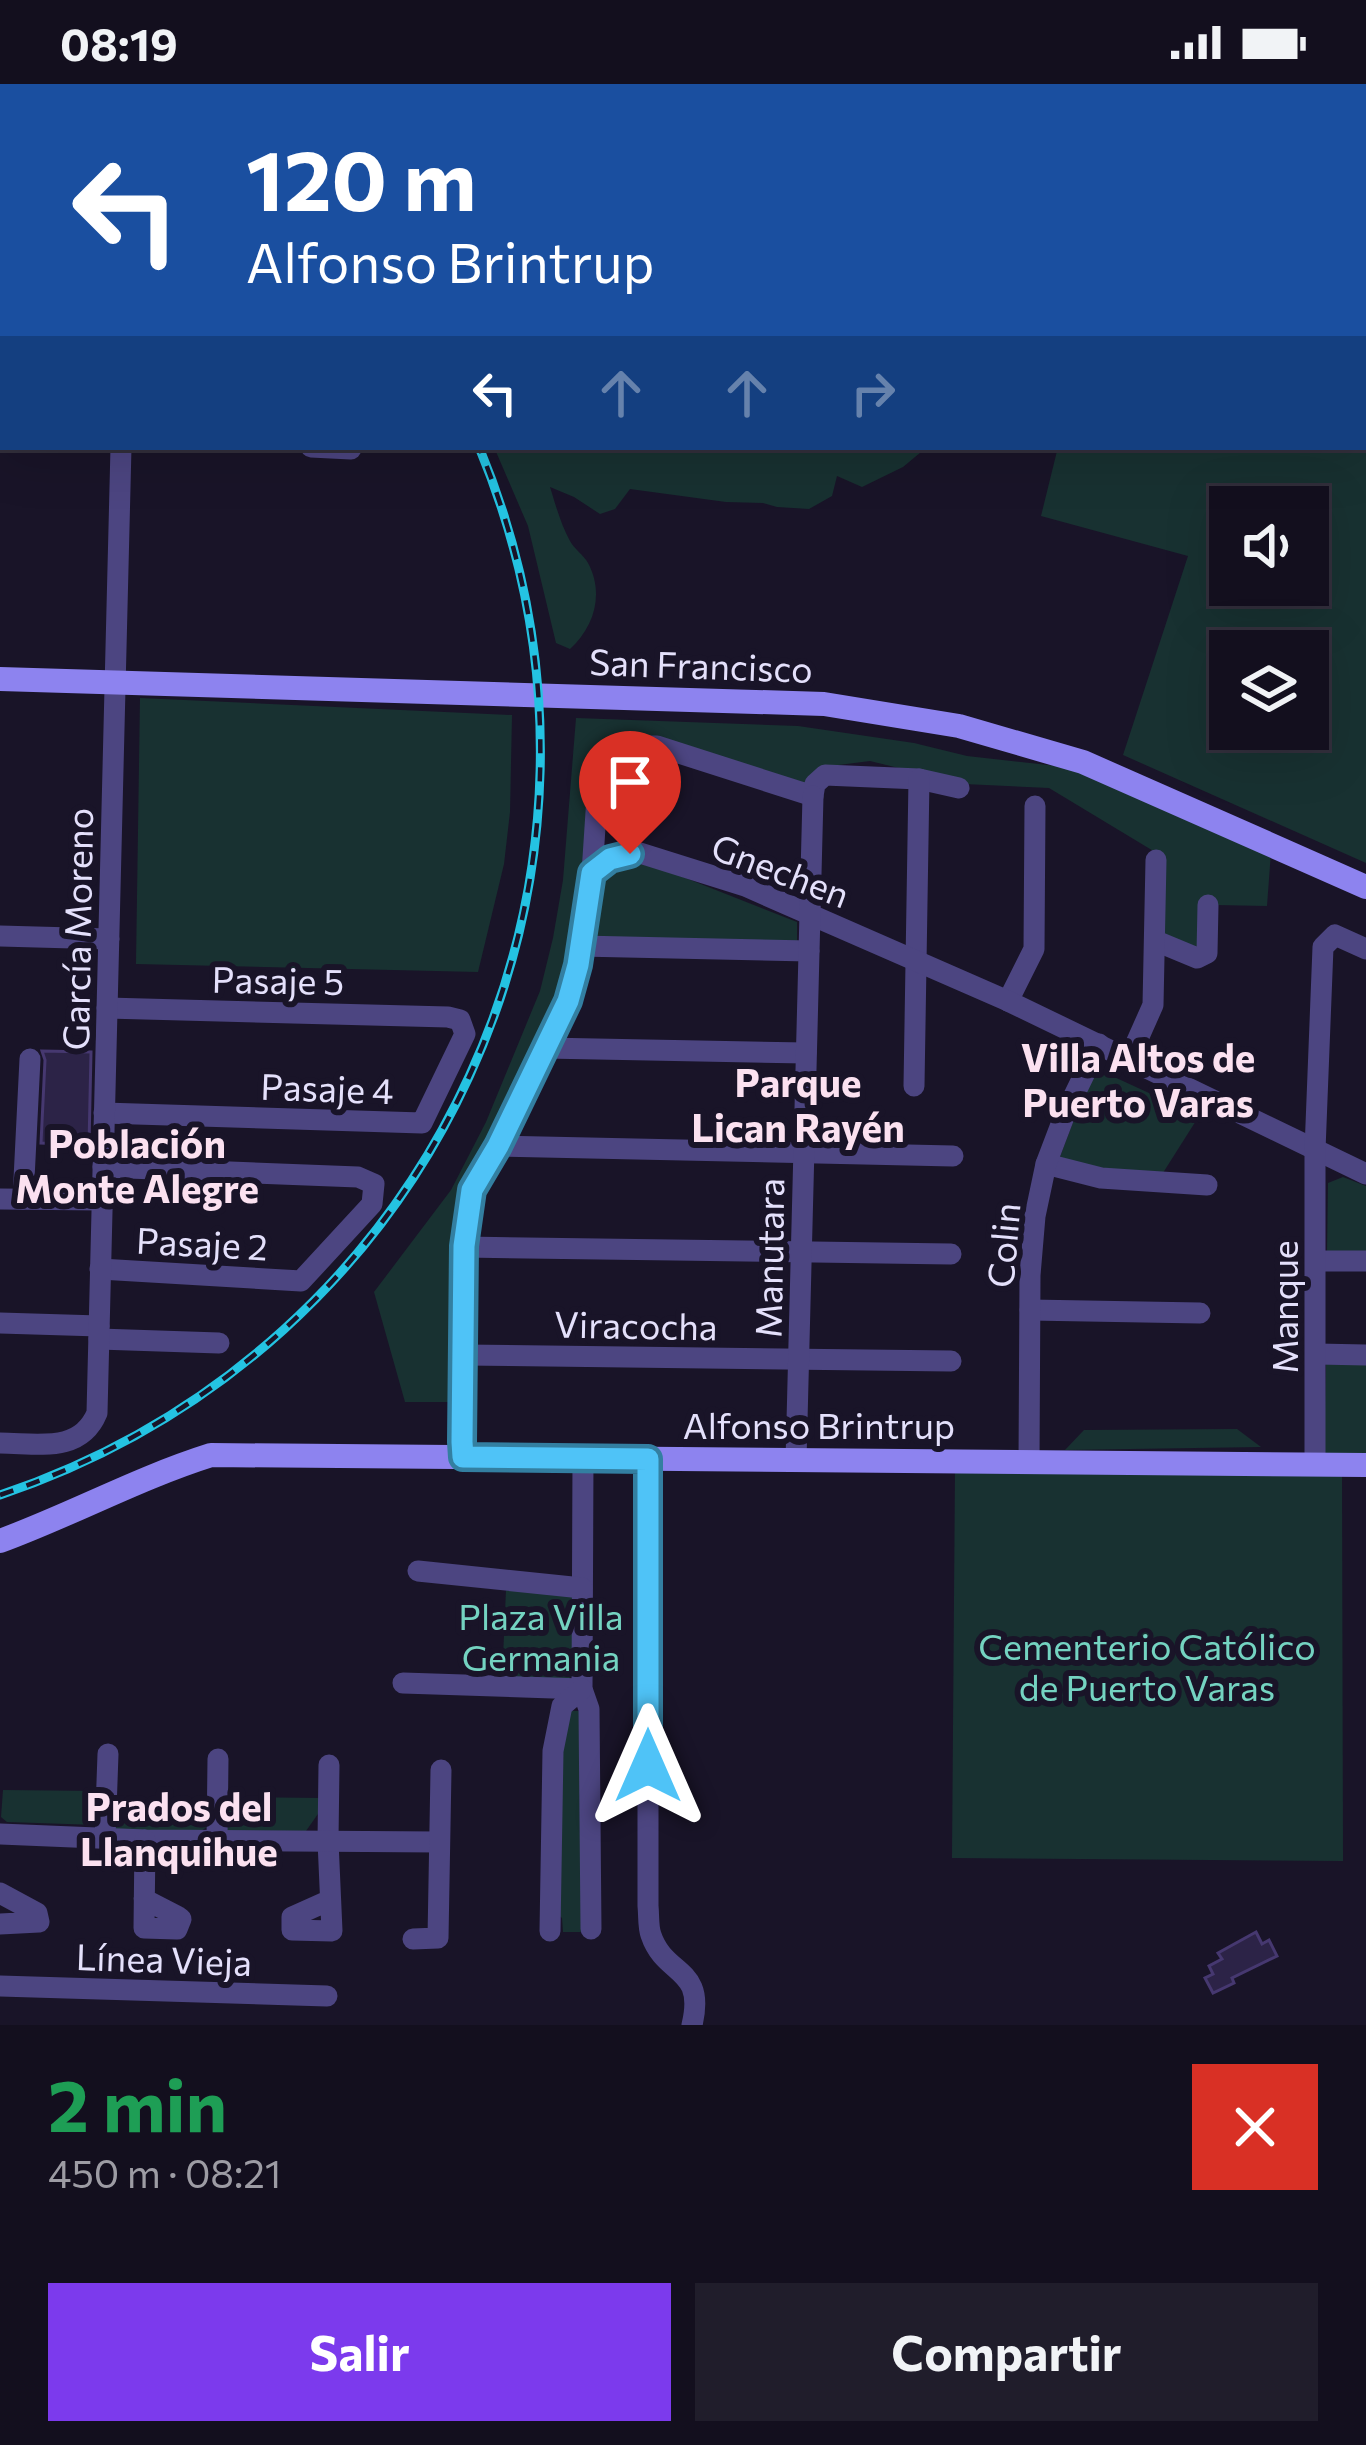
<!DOCTYPE html>
<html lang="es">
<meta charset="utf-8">
<style>
:root{--surface:#130f1e;--page:#201d2b;--text:#f1f3f6;--muted:#9d9ca4;--line:#322f3c;--accent:#7c3aed}
body{margin:0;font-family:Commissioner,sans-serif;background:var(--page);color:var(--text);height:100vh;display:flex;flex-direction:column;font-size:45px;white-space:nowrap}
*{box-sizing:border-box;margin:0}
p{font-size:39px;color:var(--muted)}
.icon{flex:none;width:66px;height:66px;fill:none;stroke:currentColor;stroke-width:2;stroke-linecap:round;stroke-linejoin:round}
.map{position:relative;height:1941px;overflow:hidden}
.drawer{display:flex;flex-direction:column;background:var(--surface);flex:1}
.drawer>*{flex:none}
.hud{position:absolute;left:0px;top:0px;width:1368px;height:366px;box-shadow:0 12px 48px #0002,0 0 0 3px var(--line);background:#1a4fa0;color:#fff;overflow:hidden}
.controls{position:absolute;left:1209px;top:402px;display:grid;gap:24px}
.controls a{display:grid;place-items:center;width:120px;height:120px;border-radius:0px;background:var(--surface);box-shadow:0 12px 48px #0002,0 0 0 3px var(--line);font-size:60px}
.pin{position:absolute;display:grid;place-items:center;width:102px;height:102px;color:#fff;margin:-123px -51px;border-radius:50% 50% 50% 0;rotate:-45deg;box-shadow:0 0 12px #0007}
.pin .icon{rotate:45deg}
.me{position:absolute;width:132px;margin:-66px;rotate:0deg;stroke-linejoin:round;filter:drop-shadow(0 0 9px #0008)}
.turn{display:flex;align-items:center;gap:42px;height:252px;padding:0 48px;font-size:54px}
.turn .icon{width:156px;height:156px;stroke-width:2.5}
.turn b{display:block;font-size:84px;line-height:102px}
.lanes{display:flex;align-items:center;height:114px;padding:0 48px;background:#0003;justify-content:center;gap:60px;direction:ltr}
.lanes .off{opacity:.35}
.round{display:grid;place-items:center;flex:none;width:126px;height:126px;border-radius:0px;background:var(--page)}
.head{display:flex;align-items:center;justify-content:space-between;height:204px;padding:0 48px}
h1{font-size:72px;font-weight:700;line-height:90px;color:#1e9e55}
.primary-button{display:flex;gap:24px;margin-top:auto;padding:24px 48px}
.primary-button a{flex:1;height:138px;border-radius:0px;background:var(--accent);color:#fff;font-size:48px;font-weight:700;line-height:138px;text-align:center}
.primary-button a+a{background:var(--page);color:var(--text)}
.status{display:flex;justify-content:space-between;align-items:center;height:84px;padding:0 60px;background:var(--surface);direction:ltr}
.status svg{height:33px;fill:currentColor}
.map>svg:first-child{display:block}
.green{fill:#183131;fill-rule:evenodd}
.building{fill:#2c2347;stroke:#463870;stroke-width:3}
.lines{fill:none;stroke-linecap:round;stroke-linejoin:round}
.street{stroke:#4c4581;stroke-width:21}
.secondary{stroke:#8d83ef;stroke-width:24}
.rail-casing{stroke:#24c3e2;stroke-width:9}
.rail{stroke:#191428;stroke-width:4.5;stroke-dasharray:14;stroke-linecap:butt}
.route-casing{stroke:#337fa1;stroke-width:30}
.route{stroke:#4fc3f7;stroke-width:21}
.labels{text-anchor:middle;dominant-baseline:central;stroke-width:12;stroke-linejoin:round;paint-order:stroke}
.street-label{font-size:36px;fill:#e4e0fb;stroke:#191428}
.park-label{font-size:36px;fill:#74d3c1;stroke:#191428}
.neighbourhood-label{font-size:39px;font-weight:bold;fill:#fbe1f0;stroke:#191428}
</style>
<div class="status"><b>08:19</b><svg viewBox="0 0 49 12"><path d="M0 12V9h3v3zM5 12V6h3v6zM10 12V3h3v9zM15 12V0h3v12zM26 1h20v11H26zM47 4h2v5h-2z"/></svg></div>
<div class="map">
<svg width="1366" height="1941" viewBox="0 0 1366 1941">
<rect width="100%" height="100%" fill="#191428"/>
<!-- green -->
<g class="green">
<path d="M1356 0H1366V779L1123 671 1188 472 1041 432 1058 363H1365V3H1354ZM1230 423H1308V501H1230ZM1230 567H1308V645H1230Z"/>
<path d="M494 363H927L903 383 862 403 837 392 832 412 809 425 777 423 763 419 726 418 630 405 615 425 600 430 574 413 550 403C555 419 561 441 570 457 574 465 583 470 588 479 604 509 595 542 570 565L556 559 528 442Z"/>
<polygon points="140,614 512,631 510,728 504,780 478,888 136,880"/>
<polygon points="576,634 798,642 914,659 967,672 1075,684 1271,768 1267,822 1215,821 1202,860 1194,865 1167,855 1161,845 1160,771 1049,704 964,700 870,677 823,683 806,700 644,653 597,687 586,795 562,913 466,1120 455,1318 405,1318 374,1208 451,1106 486,1038 540,907 553,854 563,796"/>
<polygon points="631,778 650,780 797,838 797,861 596,860 592,849 601,794 613,784"/>
<polygon points="1099,986 1199,1032 1161,1092 1058,1078 1090,993"/>
<polygon points="1343,1093 1366,1102 1366,1171 1327,1169 1328,1099"/>
<polygon points="1326,1280 1366,1281 1366,1370 1324,1369"/>
<polygon points="1237,1345 1261,1363 1065,1366 1084,1346"/>
<polygon points="955,1387 1342,1391 1343,1777 952,1774"/>
<polygon points="506,1506 568,1508 578,1515 577,1588 565,1597 502,1596"/>
<polygon points="567,1627 581,1627 584,1848 563,1848 562,1834 555,1828 558,1667"/>
<polygon points="3,1706 98,1707 97,1741 7,1738 1,1733"/>
<polygon points="223,1713 321,1714 320,1727 306,1747 229,1748 222,1739"/>
<polygon points="209,1715 207,1743 201,1747 117,1747 111,1732 113,1716"/>
</g>
<!-- building -->
<g class="building">
<polygon points="42,967 91,968 89,1061 41,1059 45,976"/>
<polygon points="1256,1848 1262,1860 1269,1856 1277,1872 1232,1894 1234,1899 1213,1909 1205,1894 1213,1890 1209,1882 1222,1875 1218,1869"/>
</g>
<g class="lines">
<!-- street -->
<g class="street">
<polyline points="108,3 109,0"/>
<polyline points="192,3 192,0"/>
<polyline points="0,79 3,79"/>
<polyline points="0,336 3,336"/>
<polyline points="311,363 351,365"/>
<polyline points="592,789 598,698 630,662 657,662 813,712 815,700 825,691 919,695 959,704"/>
<polyline points="0,852 109,855"/>
<polyline points="1156,857 1197,874 1207,869 1208,821"/>
<polyline points="580,862 809,867"/>
<polyline points="1008,917 1034,865 1035,722"/>
<polyline points="545,964 806,969"/>
<polyline points="1129,975 1153,921 1156,776"/>
<polyline points="914,1002 919,695"/>
<polyline points="104,1029 422,1039 465,950 460,936 448,933 107,924"/>
<polyline points="498,1062 953,1072"/>
<polyline points="1046,1080 1101,1094 1207,1101"/>
<polyline points="0,1115 102,1116"/>
<polyline points="23,1115 30,975"/>
<polyline points="464,1163 951,1170"/>
<polyline points="1317,1177 1366,1177"/>
<polyline points="100,1185 301,1197 372,1120 374,1100 358,1093 103,1083"/>
<polyline points="1030,1226 1200,1229"/>
<polyline points="0,1239 99,1242"/>
<polyline points="99,1255 219,1259"/>
<polyline points="1317,1270 1366,1271"/>
<polyline points="464,1271 951,1277"/>
<path d="M0 1359C37 1359 80 1370 97 1329L121 363"/>
<polyline points="462,1373 464,1163 472,1106 498,1062 568,917 578,881 592,789 610,775 640,769 745,802 1008,917 1366,1090"/>
<polyline points="583,1375 582,1605 589,1625 591,1845"/>
<path d="M648 1375V1822C649 1831 648 1843 651 1851 665 1893 706 1882 692 1941"/>
<polyline points="796,1376 813,712"/>
<polyline points="1029,1378 1030,1191 1035,1132 1046,1080 1065,1030 1099,960"/>
<polyline points="1315,1380 1315,1066 1323,863 1335,851 1366,865"/>
<polyline points="418,1487 582,1504"/>
<polyline points="403,1599 582,1605"/>
<polyline points="329,1681 328,1757 332,1847 292,1846 292,1833 330,1816"/>
<polyline points="0,1750 145,1756 439,1758"/>
<polyline points="105,1754 108,1670"/>
<polyline points="217,1757 218,1675"/>
<polyline points="0,1809 37,1829 39,1838 0,1840"/>
<polyline points="144,1815 177,1832 181,1835 177,1845 144,1844 145,1756"/>
<polyline points="550,1847 553,1667 562,1622 582,1605"/>
<polyline points="413,1855 438,1854 441,1686"/>
<polyline points="0,1902 327,1912"/>
</g>
<!-- secondary -->
<g class="secondary">
<polyline points="0,595 824,620 959,642 1083,678 1366,803"/>
<path d="M0 1457C71 1431 138 1394 211 1371L1366 1381"/>
</g>
<!-- rail casing -->
<g class="rail-casing">
<g id="rail">
<polyline points="309,0 310,3"/>
<path d="M0 1411C436 1265 656 789 479 363"/>
</g>
</g>
<!-- rail -->
<use href="#rail" class="rail"/>
</g>
<g class="lines">
<!-- route casing -->
<g class="route-casing">
<polyline id="route" points="630,770 610,775 592,789 578,881 568,917 498,1062 472,1106 464,1162 462,1358 463,1373 648,1375 648,1682"/>
</g>
<!-- route -->
<use href="#route" class="route"/>
</g>
<g class="labels">
<!-- street labels -->
<g class="street-label">
<text transform="translate(701 580) rotate(2)">San Francisco</text>
<text transform="translate(781 785) rotate(21)">Gnechen</text>
<text transform="translate(76 845) rotate(-89)">García Moreno</text>
<text transform="translate(278 895) rotate(1)">Pasaje 5</text>
<text transform="translate(327 1003) rotate(2)">Pasaje 4</text>
<text transform="translate(202 1158) rotate(3)">Pasaje 2</text>
<text transform="translate(1002 1161) rotate(-85)">Colin</text>
<text transform="translate(768 1174) rotate(-89)">Manutara</text>
<text transform="translate(1283 1223) rotate(-90)">Manque</text>
<text transform="translate(636 1240) rotate(1)">Viracocha</text>
<text x="819" y="1340">Alfonso Brintrup</text>
<text transform="translate(164 1874) rotate(2)">Línea Vieja</text>
</g>
<!-- park labels -->
<g class="park-label">
<text x="541" y="1531">Plaza Villa<tspan x="541" dy="41">Germania</tspan></text>
<text x="1147" y="1561">Cementerio Católico<tspan x="1147" dy="41">de Puerto Varas</tspan></text>
</g>
<!-- neighbourhood labels -->
<g class="neighbourhood-label">
<text x="1138" y="972">Villa Altos de<tspan x="1138" dy="45">Puerto Varas</tspan></text>
<text x="798" y="997">Parque<tspan x="798" dy="45">Lican Rayén</tspan></text>
<text x="137" y="1058">Población<tspan x="137" dy="45">Monte Alegre</tspan></text>
<text x="179" y="1721">Prados del<tspan x="179" dy="45">Llanquihue</tspan></text>
</g>
</g>
</svg>
<div class="controls">
<a><svg class="icon" aria-label="sound" viewBox="0 0 24 24"><path d="M4 9h4l5-4v14l-5-4H4zM17 9q2 3 0 6"/></svg></a>
<a><svg class="icon" aria-label="layers" viewBox="0 0 24 24"><path d="M12 4l9 5-9 5-9-5zM3 14l9 5 9-5"/></svg></a>
</div>
<div class="pin" style="left:630px;top:770px;background:#d93025"><svg class="icon" aria-label="arrive" viewBox="0 0 24 24"><path d="M6 21V4h12l-3 4 3 4H6"/></svg></div>
<svg class="me" style="left:648px;top:1682px" viewBox="-20 -20 40 40"><path d="M0-17L14 15 0 8-14 15z" fill="#4fc3f7" stroke="#fff" stroke-width="4"/></svg>
<div class="hud">
<div class="turn"><svg class="icon" aria-label="left" viewBox="0 0 24 24"><path d="M17 20v-9H6M10 6l-5 5 5 5"/></svg><div><b>120 m</b>Alfonso Brintrup</div></div>
<div class="lanes"><svg class="icon" aria-label="left" viewBox="0 0 24 24"><path d="M17 20v-9H6M10 6l-5 5 5 5"/></svg><svg class="icon off" aria-label="ahead" viewBox="0 0 24 24"><path d="M12 20V5M6 11l6-6 6 6"/></svg><svg class="icon off" aria-label="ahead" viewBox="0 0 24 24"><path d="M12 20V5M6 11l6-6 6 6"/></svg><svg class="icon off" aria-label="right" viewBox="0 0 24 24"><path d="M7 20v-9h11M14 6l5 5-5 5"/></svg></div>
</div>
</div>
<section class="drawer">
<div class="head"><div><h1>2 min</h1><p>450 m · 08:21</p></div><a class="round" style="background:#d93025;color:#fff"><svg class="icon" aria-label="close" viewBox="0 0 24 24"><path d="M6 6l12 12M18 6L6 18"/></svg></a></div>
<div class="primary-button"><a>Salir</a><a>Compartir</a></div>
</section>
